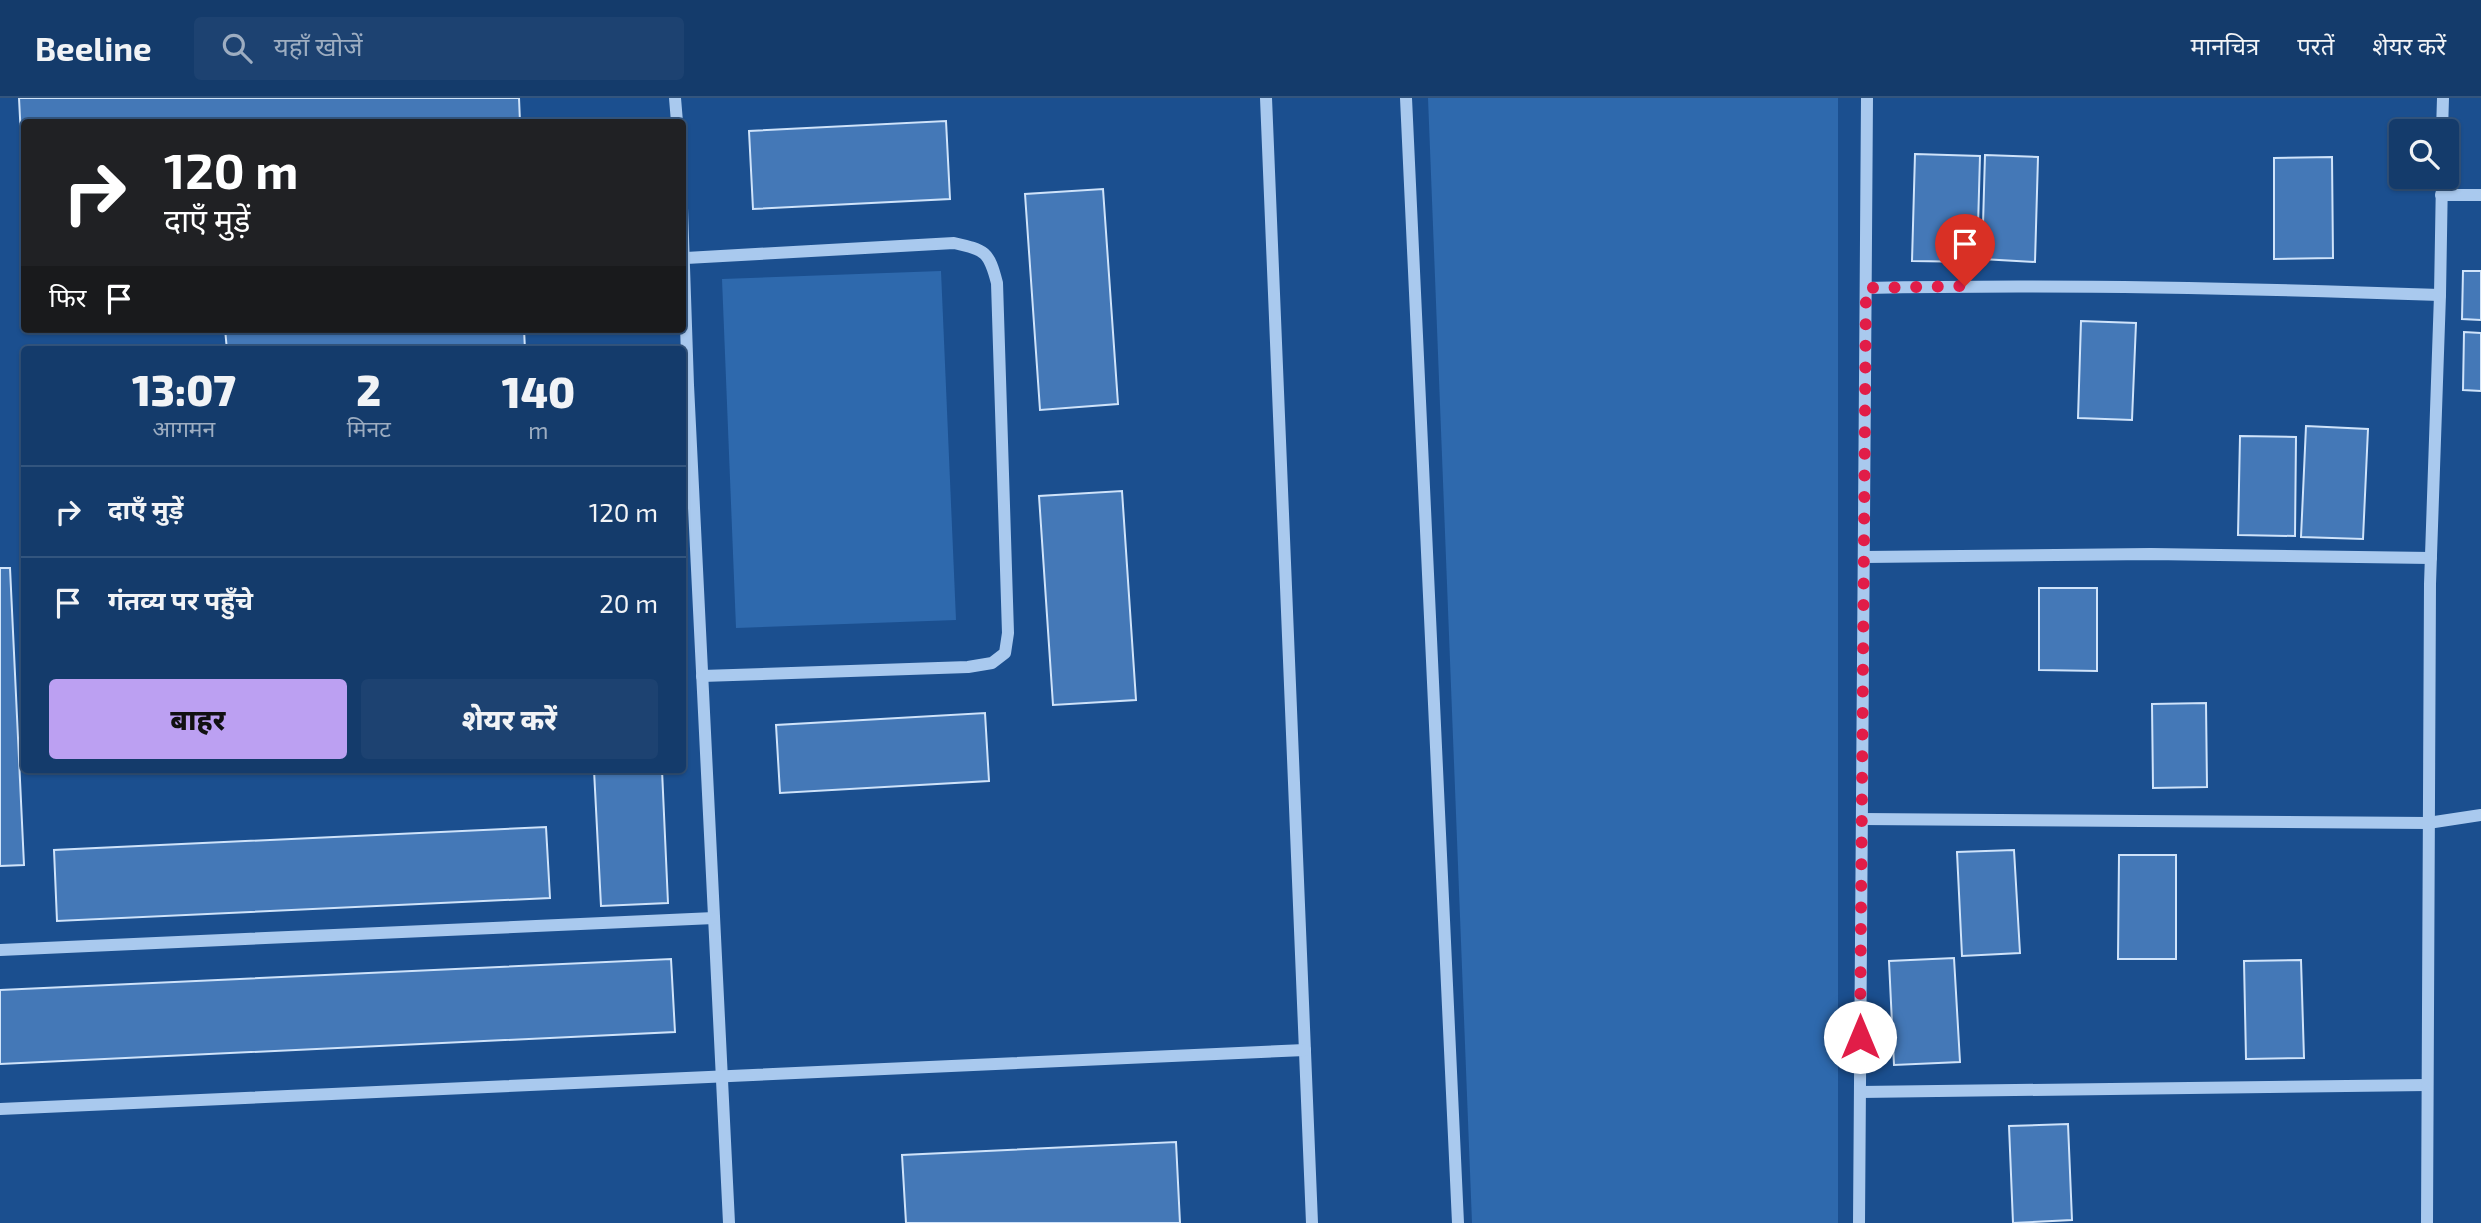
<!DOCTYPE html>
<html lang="hi">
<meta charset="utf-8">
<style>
:root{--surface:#143b6b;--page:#1d4271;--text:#f1f3f6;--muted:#9dadc1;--line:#33557e;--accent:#bca0f2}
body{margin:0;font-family:"Exo 2","Noto Sans Devanagari",sans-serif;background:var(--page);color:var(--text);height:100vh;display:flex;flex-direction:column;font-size:26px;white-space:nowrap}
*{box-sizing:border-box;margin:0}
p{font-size:23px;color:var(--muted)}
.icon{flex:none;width:38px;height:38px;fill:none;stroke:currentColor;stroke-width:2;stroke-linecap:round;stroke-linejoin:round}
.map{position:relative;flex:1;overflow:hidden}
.side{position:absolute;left:21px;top:248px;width:665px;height:427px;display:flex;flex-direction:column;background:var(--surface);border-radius:7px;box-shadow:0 2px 5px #0004,0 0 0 2px var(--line)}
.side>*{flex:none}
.hud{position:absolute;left:21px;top:21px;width:665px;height:214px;border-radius:7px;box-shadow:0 2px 5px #0004,0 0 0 2px var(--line);background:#202124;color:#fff;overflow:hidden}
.controls{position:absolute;left:2389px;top:21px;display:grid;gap:14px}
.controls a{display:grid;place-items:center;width:70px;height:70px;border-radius:7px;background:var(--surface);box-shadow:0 2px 5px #0004,0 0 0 2px var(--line);font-size:35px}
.pin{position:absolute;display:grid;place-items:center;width:60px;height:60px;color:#fff;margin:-72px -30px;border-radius:50% 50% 50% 0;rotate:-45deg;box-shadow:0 0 7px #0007}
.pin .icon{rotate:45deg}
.me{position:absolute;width:77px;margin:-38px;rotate:0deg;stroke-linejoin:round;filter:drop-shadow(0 0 5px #0008)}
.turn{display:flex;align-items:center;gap:24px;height:147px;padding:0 28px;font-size:32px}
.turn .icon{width:91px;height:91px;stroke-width:2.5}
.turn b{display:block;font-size:49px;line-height:60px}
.then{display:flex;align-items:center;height:66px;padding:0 28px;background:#0003;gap:14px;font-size:26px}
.eta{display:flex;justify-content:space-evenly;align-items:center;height:119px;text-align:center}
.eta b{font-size:42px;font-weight:800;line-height:49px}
.cta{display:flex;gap:14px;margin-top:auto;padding:14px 28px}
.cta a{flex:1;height:80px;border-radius:7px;background:var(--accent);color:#111;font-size:28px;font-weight:800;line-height:80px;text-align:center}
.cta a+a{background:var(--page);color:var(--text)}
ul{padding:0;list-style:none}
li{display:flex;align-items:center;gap:21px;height:91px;padding:0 28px;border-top:2px solid var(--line)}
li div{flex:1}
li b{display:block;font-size:26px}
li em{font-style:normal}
header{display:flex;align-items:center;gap:42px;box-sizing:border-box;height:98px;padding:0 35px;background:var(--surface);border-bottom:2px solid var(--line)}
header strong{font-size:33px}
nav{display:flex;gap:38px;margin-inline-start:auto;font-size:24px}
.search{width:490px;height:63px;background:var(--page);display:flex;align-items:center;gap:18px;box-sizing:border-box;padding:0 24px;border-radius:7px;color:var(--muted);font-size:26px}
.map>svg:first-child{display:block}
.green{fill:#2e69ad}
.building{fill:#4478b7;stroke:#cfe3fa;stroke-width:2}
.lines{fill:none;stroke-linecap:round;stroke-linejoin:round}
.minor{stroke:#a9c9ee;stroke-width:12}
.route{stroke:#e11d48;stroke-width:12;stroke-dasharray:0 21.6}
</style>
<header>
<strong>Beeline</strong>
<div class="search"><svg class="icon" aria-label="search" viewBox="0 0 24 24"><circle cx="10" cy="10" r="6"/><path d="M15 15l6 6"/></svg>यहाँ खोजें</div>
<nav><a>मानचित्र</a><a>परतें</a><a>शेयर करें</a></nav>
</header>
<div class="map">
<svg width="2481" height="1125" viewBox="0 0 2481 1125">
<rect width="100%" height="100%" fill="#1b4f8f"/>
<!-- green -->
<g class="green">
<polygon points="1428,0 1838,0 1838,1125 1472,1125"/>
<polygon points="941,173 956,522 736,530 722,181"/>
</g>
<!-- building -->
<g class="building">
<polygon points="19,0 519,0 520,24 24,24 24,59 22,59"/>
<polygon points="946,23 950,101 753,111 749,33"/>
<polygon points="1915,56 1980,58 1977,164 1912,163"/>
<polygon points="1985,57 2038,59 2035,164 1982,161"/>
<polygon points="2332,59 2333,160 2274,161 2274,60"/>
<polygon points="1103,91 1118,306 1040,312 1025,96"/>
<polygon points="2463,173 2481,173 2481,222 2462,221"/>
<polygon points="2081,223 2136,225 2132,322 2078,320"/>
<polygon points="225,231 524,231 525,252 227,252"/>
<polygon points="2464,234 2481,235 2481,293 2463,292"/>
<polygon points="2306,328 2368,331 2363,441 2301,439"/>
<polygon points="2240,338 2296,339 2295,438 2238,437"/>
<polygon points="1122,393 1136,602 1053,607 1039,398"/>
<polygon points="0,470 10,470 24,767 0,768"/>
<polygon points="2039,490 2097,490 2097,573 2039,572"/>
<polygon points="2206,605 2207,689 2153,690 2152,606"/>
<polygon points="985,615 989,683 780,695 776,627"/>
<polygon points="594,672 662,672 668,805 601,808"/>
<polygon points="546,729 550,800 57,823 54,752"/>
<polygon points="2014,752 2020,855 1962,858 1957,754"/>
<polygon points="2119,757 2176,757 2176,861 2118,861"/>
<polygon points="1954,860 1960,964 1894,967 1889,863"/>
<polygon points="671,861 675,934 0,966 0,892"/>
<polygon points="2301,862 2304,960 2246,961 2244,863"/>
<polygon points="2068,1026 2072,1122 2013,1125 2009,1028"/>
<polygon points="1176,1044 1180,1125 906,1125 902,1057"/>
</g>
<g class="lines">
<!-- minor -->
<g class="minor">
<polyline points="675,0 677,24"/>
<polyline points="1266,0 1312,1125"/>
<polyline points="1406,0 1458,1125"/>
<polyline points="2442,33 2443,0"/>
<polyline points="2441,97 2481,97"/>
<polyline points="682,110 688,287 729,1125"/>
<path d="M686 160 954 145C985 152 989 153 997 185L1008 535 1005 555 992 565 968 569 702 578"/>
<path d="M1866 190C2058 186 2249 190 2440 197"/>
<polyline points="1864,459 2151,456 2431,460"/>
<polyline points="1862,721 2428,725 2481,717"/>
<polyline points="0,852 714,820"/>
<polyline points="1860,994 2427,987"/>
<polyline points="0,1011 1305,952"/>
<polyline points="1859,1125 1867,0"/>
<polyline points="2427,1125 2430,486 2440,197 2442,79"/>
</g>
</g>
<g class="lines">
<!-- route -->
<polyline class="route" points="1860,939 1866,190 1965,188"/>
</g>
</svg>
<div class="controls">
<a><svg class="icon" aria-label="search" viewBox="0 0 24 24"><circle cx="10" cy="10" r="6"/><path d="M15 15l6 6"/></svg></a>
</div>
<div class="pin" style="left:1965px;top:188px;background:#d93025"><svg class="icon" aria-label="arrive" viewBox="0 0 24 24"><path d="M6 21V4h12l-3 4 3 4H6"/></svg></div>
<svg class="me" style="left:1860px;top:939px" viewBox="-20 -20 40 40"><circle r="19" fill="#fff"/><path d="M0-13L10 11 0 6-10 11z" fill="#e11d48"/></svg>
<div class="hud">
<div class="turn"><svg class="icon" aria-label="right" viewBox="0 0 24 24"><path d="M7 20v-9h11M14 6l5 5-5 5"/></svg><div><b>120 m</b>दाएँ मुड़ें</div></div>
<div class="then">फिर<svg class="icon" aria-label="arrive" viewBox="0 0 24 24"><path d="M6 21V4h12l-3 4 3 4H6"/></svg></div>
</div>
<section class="side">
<div class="eta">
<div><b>13:07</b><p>आगमन</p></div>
<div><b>2</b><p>मिनट</p></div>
<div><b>140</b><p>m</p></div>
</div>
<ul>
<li><svg class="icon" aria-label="right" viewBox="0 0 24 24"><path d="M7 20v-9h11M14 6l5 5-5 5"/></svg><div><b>दाएँ मुड़ें</b></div><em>120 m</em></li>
<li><svg class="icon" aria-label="arrive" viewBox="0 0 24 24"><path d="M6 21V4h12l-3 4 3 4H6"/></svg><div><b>गंतव्य पर पहुँचे</b></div><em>20 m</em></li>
</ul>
<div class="cta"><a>बाहर</a><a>शेयर करें</a></div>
</section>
</div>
